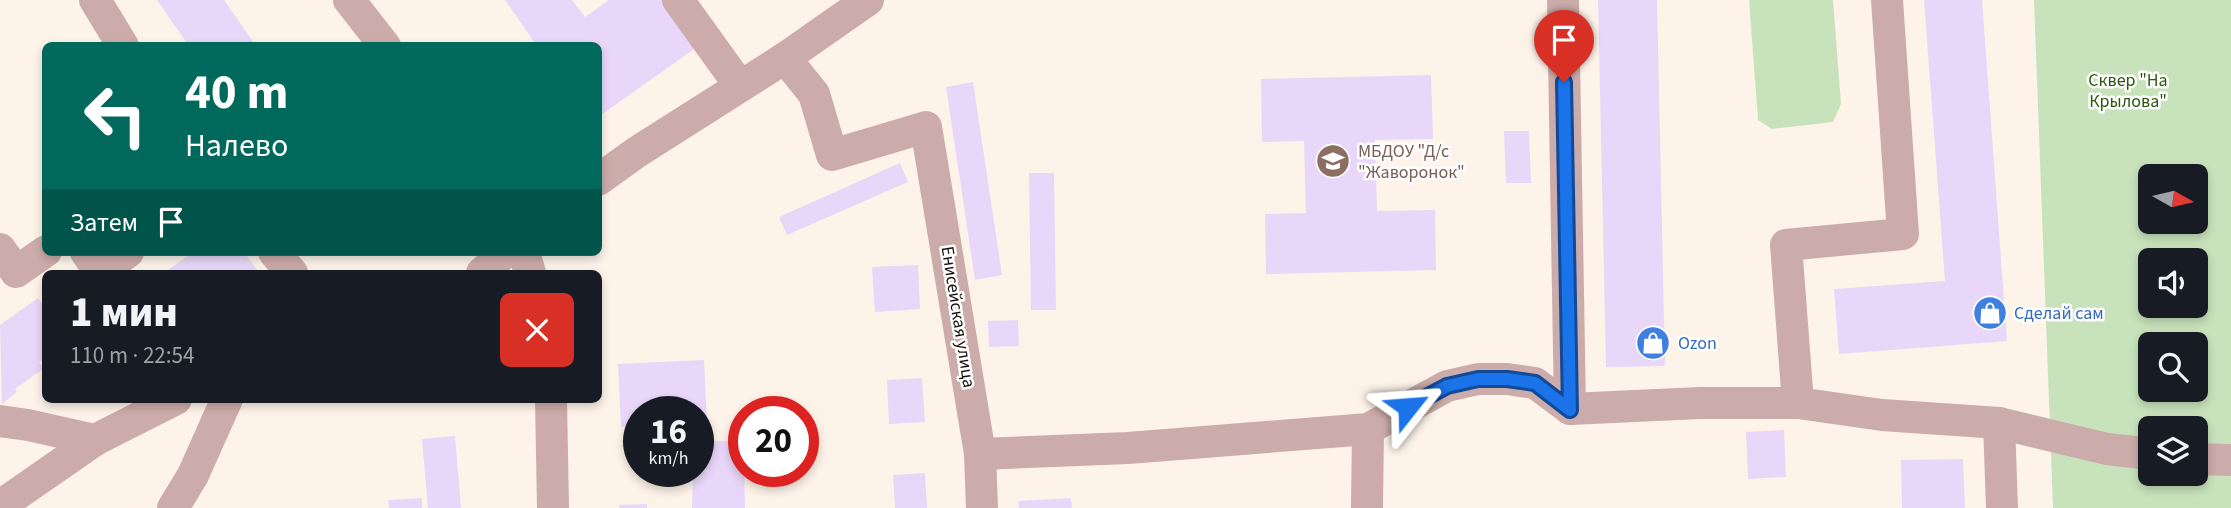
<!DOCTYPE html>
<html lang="ru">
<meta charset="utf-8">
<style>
:root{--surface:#171b24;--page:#242831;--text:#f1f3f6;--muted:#9ea1a6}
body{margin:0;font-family:"Source Sans 3",sans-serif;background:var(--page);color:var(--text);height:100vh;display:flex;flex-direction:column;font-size:26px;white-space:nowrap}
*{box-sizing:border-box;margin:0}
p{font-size:23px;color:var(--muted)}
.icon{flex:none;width:38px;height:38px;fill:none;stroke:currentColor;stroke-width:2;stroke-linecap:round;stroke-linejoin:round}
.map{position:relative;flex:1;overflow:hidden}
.sheet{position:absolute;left:42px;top:270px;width:560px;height:133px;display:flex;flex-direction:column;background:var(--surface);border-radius:10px;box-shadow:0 4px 10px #0003}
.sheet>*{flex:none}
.banner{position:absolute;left:42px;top:42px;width:560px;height:214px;border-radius:10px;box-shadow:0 4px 10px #0003;background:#00695c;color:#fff;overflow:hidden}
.needle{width:46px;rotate:98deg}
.controls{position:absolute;left:2138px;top:164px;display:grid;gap:14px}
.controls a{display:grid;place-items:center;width:70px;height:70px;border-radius:10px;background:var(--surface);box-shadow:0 4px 10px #0003;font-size:35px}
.speed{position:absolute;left:623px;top:396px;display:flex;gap:14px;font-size:35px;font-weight:700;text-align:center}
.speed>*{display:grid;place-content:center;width:91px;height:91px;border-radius:50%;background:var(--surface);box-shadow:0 4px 10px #0003;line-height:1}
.speed small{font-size:18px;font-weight:400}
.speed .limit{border:10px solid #d22;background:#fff;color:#111}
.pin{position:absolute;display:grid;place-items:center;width:60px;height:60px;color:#fff;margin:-72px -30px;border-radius:50% 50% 50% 0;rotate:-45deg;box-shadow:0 0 7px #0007}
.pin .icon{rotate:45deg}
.me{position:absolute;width:77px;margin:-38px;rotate:62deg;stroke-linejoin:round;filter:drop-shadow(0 0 5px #0008)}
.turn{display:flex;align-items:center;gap:24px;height:147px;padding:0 28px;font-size:32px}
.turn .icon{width:91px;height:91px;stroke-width:2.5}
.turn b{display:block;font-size:49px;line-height:60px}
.then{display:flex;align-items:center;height:66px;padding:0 28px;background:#0003;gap:14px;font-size:26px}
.round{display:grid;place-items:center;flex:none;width:74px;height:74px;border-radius:10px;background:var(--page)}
.summary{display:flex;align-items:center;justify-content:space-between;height:119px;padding:0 28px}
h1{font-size:42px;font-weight:800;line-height:52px}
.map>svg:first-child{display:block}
.green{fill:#c8e3bb;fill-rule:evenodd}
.building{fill:#e9d7f9}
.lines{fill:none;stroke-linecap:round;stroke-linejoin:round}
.minor{stroke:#ccacaa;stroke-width:32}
.route-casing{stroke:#114b97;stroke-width:18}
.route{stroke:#1a73e8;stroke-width:12}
.labels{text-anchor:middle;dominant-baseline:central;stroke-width:5;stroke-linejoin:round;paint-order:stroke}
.park-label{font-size:18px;fill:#2c580d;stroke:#fff}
.education-label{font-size:18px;fill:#785e54;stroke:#fff;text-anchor:start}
.shop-label{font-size:18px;fill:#366cbe;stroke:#fff;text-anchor:start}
.street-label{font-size:18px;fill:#18120c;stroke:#fff}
</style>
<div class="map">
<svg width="2231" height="508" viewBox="0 0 2231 508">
<rect width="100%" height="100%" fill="#fdf3e9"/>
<!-- green -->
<g class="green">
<polygon points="1749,0 1833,0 1841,104 1833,122 1772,129 1758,120"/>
<path d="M2034 0H2231V508H2053ZM2151 177H2196V222H2151ZM2151 261H2196V306H2151ZM2151 345H2196V390H2151ZM2151 429H2196V474H2151Z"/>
</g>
<!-- building -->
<g class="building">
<polygon points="157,0 224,0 256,46 189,46"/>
<polygon points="505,0 572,0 585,17 609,0 663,0 697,47 598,117 598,46 537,46"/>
<polygon points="1598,0 1657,0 1665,366 1606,367"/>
<polygon points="1924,0 1982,0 2007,341 1839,354 1834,289 1945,281"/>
<polygon points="1431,75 1433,139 1375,140 1377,211 1435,210 1436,270 1266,274 1265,214 1306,213 1304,141 1262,142 1261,79"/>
<polygon points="973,82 1002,275 975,280 946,87"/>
<polygon points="1504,131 1529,131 1531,183 1506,183"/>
<polygon points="900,163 908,182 787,235 779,217"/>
<polygon points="1029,173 1054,173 1056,310 1031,310"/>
<polygon points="193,252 244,252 257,270 253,273 164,273"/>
<polygon points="918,265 920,309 875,312 872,267"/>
<polygon points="38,298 44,307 46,306 46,357 39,362 43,369 15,389 17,392 2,404 0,325"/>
<polygon points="1018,320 1019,346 989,347 988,321"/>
<polygon points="704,360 707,422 698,423 698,411 639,411 639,426 621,427 618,364"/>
<polygon points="922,378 925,422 889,424 887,380"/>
<polygon points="1784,430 1786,477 1748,479 1746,432"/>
<polygon points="455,436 461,508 428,508 422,439"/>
<polygon points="698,440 744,442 745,508 692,508 693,471 698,471"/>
<polygon points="1963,459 1965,508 1902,508 1901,460"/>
<polygon points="925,473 927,508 895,508 893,475"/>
<polygon points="422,498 422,508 389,508 388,500"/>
<polygon points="1071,498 1072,508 1019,508 1018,501"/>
<polygon points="647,504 647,508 619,508 619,505"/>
</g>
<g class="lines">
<!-- minor -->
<g class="minor">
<polyline points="95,0 123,46"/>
<polyline points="349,0 385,46"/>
<polyline points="678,0 740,86"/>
<polyline points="1563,0 1570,409"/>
<polyline points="785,58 814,94 832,155 926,127 980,454 982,508"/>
<polyline points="598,180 637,152 785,58 868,0"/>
<polyline points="0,249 16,272 46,251"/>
<polyline points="86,252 100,272 128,252"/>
<polyline points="274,252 292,273"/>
<polyline points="524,252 530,273"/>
<polyline points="482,273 505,252"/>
<polyline points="551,399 553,508"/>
<polyline points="1798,403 1786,245 1903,234 1887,0"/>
<polyline points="0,421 28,425 95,440 176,399"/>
<polyline points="1999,423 2002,508"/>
<polyline points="980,454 1128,448 1368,429 1447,386 1478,379 1507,379 1535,383 1570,409 1700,403 1798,403 1882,415 1999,423 2107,449 2151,454"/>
<polyline points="2196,459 2231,460"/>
<polyline points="0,506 95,440"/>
<polyline points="173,508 193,475 227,399"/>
<polyline points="1367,508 1368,429"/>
</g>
</g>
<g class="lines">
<!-- route casing -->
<g class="route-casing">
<polyline id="route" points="1408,407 1447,386 1478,379 1507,379 1535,383 1570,410 1564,82"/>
</g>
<!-- route -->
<use href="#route" class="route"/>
</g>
<!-- icons -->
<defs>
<g id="school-disc" transform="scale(1.75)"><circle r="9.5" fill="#8d6e63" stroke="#fff"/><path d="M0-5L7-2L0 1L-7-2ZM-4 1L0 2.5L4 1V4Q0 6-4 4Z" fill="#fff"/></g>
<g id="shop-disc" transform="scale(1.75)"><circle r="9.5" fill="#3f7fe0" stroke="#fff"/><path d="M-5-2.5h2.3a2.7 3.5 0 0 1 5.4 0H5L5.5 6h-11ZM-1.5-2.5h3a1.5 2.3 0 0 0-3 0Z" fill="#fff"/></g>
</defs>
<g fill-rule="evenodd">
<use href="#school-disc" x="1333" y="161"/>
<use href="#shop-disc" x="1990" y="313"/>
<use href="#shop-disc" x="1653" y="343"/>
</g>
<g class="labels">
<!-- park labels -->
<g class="park-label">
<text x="2128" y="80">Сквер "На<tspan x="2128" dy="21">Крылова"</tspan></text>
</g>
<!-- education labels -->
<g class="education-label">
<text x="1358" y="151">МБДОУ "Д/с<tspan x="1358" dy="21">"Жаворонок"</tspan></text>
</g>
<!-- shop labels -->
<g class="shop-label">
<text x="2014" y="313">Сделай сам</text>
<text x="1678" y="343">Ozon</text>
</g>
<!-- street labels -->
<g class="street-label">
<text transform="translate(958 317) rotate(81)">Енисейская улица</text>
</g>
</g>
</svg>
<div class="controls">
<a><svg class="needle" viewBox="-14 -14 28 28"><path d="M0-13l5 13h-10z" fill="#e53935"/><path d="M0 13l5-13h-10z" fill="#9ea1a6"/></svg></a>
<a><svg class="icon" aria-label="sound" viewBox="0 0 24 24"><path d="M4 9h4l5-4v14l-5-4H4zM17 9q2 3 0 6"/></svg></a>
<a><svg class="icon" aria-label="search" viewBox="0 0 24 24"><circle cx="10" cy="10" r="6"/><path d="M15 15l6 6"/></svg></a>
<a><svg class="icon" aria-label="layers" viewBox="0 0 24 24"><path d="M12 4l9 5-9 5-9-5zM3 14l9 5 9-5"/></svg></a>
</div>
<div class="speed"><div>16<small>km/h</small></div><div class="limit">20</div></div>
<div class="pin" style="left:1564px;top:82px;background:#d93025"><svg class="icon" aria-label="arrive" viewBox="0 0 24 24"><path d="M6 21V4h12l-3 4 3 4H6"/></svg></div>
<svg class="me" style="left:1408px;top:407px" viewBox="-20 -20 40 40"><path d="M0-17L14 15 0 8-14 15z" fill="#1a73e8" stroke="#fff" stroke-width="4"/></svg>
<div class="banner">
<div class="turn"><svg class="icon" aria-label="left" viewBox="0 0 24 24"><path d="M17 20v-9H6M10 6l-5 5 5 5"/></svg><div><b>40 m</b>Налево</div></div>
<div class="then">Затем<svg class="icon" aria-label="arrive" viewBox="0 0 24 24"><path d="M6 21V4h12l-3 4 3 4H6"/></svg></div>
</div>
<section class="sheet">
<div class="summary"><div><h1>1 мин</h1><p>110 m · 22:54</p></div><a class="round" style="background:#d93025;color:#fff"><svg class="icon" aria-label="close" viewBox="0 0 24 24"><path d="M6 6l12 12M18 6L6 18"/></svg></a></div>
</section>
</div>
